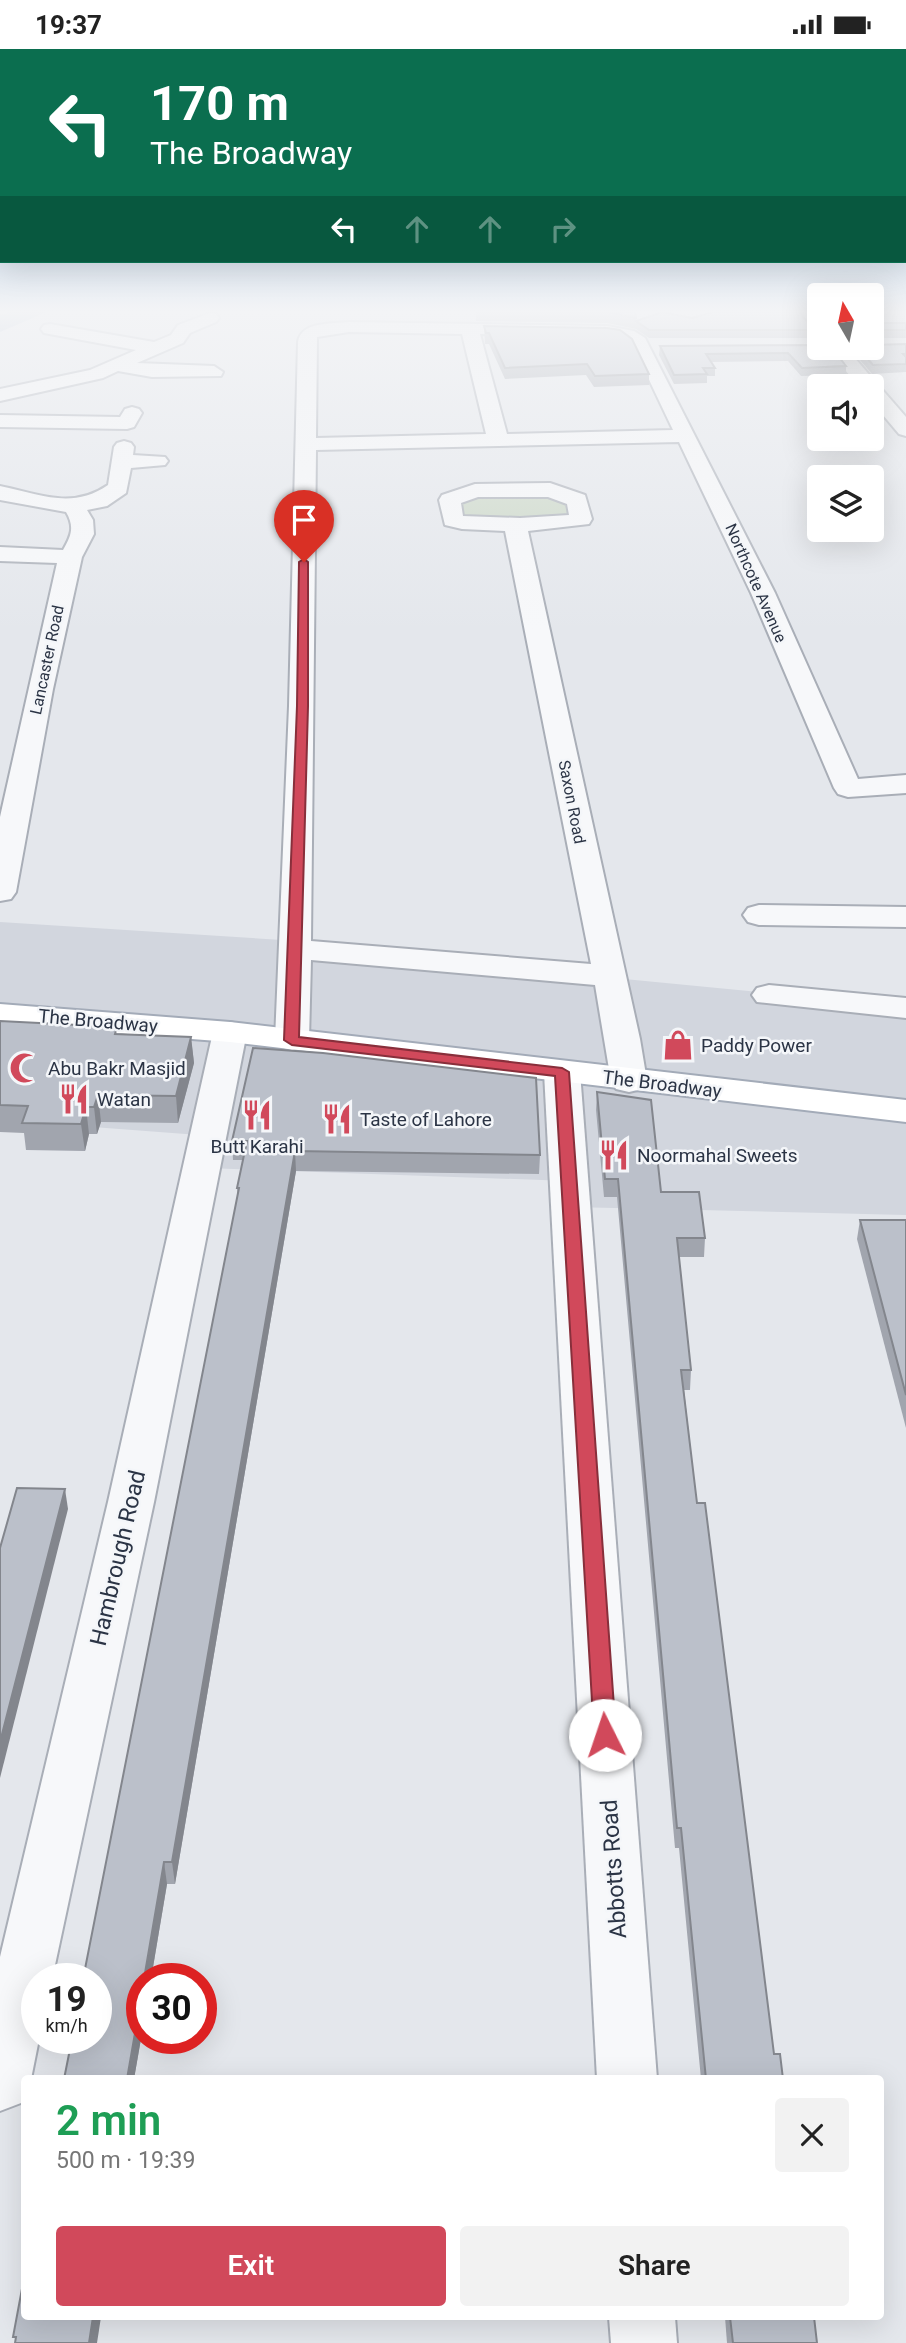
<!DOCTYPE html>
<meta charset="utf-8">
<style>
:root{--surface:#fff;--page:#f2f2f2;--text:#222;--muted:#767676;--accent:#d1495b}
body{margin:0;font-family:Roboto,sans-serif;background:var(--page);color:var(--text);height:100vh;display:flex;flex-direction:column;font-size:26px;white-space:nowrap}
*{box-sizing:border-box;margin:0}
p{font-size:23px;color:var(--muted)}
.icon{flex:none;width:38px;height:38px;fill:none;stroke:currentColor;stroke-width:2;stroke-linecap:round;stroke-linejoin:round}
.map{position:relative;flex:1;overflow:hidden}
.side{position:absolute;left:21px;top:2026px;width:863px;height:245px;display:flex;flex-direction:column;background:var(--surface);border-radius:7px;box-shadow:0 7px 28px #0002}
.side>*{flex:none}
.banner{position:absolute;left:0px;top:0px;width:906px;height:214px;box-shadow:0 7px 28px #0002;background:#0b6e4f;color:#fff;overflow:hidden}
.needle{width:46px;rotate:351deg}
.controls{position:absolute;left:807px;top:234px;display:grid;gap:14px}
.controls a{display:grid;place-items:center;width:77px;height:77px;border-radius:7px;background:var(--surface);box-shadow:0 7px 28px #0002;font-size:35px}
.speed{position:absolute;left:21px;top:1914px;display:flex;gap:14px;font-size:35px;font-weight:700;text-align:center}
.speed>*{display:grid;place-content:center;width:91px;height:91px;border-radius:50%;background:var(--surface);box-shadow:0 7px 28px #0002;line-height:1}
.speed small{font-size:18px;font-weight:400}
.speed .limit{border:10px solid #d22;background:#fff;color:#111}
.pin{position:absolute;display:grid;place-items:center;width:60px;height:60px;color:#fff;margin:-72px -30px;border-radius:50% 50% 50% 0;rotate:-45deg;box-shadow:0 0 7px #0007}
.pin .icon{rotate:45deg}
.me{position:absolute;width:77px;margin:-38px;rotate:356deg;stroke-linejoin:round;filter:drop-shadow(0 0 5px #0008)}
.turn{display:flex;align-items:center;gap:24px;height:147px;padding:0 35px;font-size:32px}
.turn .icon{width:91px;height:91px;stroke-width:2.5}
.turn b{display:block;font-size:49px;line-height:60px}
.lanes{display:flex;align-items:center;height:66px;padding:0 35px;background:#0003;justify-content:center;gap:35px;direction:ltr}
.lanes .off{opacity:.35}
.round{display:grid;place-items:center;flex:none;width:74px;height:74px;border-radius:7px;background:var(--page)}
.summary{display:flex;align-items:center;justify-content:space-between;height:119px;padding:0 35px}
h1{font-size:42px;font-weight:600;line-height:52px;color:#1e9e55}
.cta{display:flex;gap:14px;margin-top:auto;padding:14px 35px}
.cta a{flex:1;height:80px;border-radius:7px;background:var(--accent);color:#fff;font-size:28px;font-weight:600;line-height:80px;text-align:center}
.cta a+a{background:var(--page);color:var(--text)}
.status{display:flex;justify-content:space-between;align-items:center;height:49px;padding:0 35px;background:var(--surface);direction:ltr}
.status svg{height:19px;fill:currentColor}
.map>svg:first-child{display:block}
.built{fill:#d2d6de}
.green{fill:#c9d6c5}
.water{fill:#9fb4cc}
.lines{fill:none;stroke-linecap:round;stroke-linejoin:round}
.minor-casing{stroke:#a9aeb7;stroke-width:4}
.major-casing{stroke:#a3abb8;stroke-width:4}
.minor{fill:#f7f8fa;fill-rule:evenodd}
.major{fill:#fff;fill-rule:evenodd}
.wall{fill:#a1a5ae}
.shaded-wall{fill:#83868d}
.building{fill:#bbc0ca;stroke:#83868d;stroke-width:2}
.route{fill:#d1495b;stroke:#882f3b;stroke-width:2}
.labels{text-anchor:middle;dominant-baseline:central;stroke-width:5;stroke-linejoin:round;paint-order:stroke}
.far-street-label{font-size:16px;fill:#2b3445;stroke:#f4f6f9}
.street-label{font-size:19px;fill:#2b3445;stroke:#f4f6f9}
.poi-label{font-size:19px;fill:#2b3445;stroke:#f4f6f9;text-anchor:start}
.near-street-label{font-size:23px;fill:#2b3445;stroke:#f4f6f9}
</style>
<div class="status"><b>19:37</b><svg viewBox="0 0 49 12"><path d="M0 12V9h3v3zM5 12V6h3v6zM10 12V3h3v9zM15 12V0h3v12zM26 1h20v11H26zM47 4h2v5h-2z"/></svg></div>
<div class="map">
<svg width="906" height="2294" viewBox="0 0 906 2294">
<rect width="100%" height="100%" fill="#e4e7ec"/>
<!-- built -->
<polygon class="built" points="0,873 298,892 614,929 906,957 906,1166 571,1158 569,1132 204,1119 212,1087 0,1071"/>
<!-- green -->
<polygon class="green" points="468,445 564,447 574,470 457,470 455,451"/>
<!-- water -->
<polygon class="water" points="13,262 49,262 0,283 0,266"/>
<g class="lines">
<!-- minor casing -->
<g class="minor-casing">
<g id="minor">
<polygon points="794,262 811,262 819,270 819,285 813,284"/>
<polygon points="210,264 216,265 219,269 216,273 190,284 183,294 137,314 214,317 223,323 221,327 152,328 118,322 103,329 0,352 0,340 90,321 136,301 44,284 41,280 44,276 50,275 154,293 171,286 178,276"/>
<path d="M349 273 607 277 634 282 645 289 775 544 858 730 906 726V744L848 748 838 745 834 739 751 544 679 393 316 401 311 892 591 915 505 482 462 480 445 476 439 451 442 446 475 435 550 434 585 446 592 470 589 475 528 482 640 990 647 1032 642 1040 629 1043 616 1040 611 1032 595 936 311 911 309 991 304 998 292 1001 280 998 275 991 289 657 298 293C301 272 332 275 349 273ZM349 283 462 285 486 385 316 389 317 288ZM480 285 607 287 621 289 634 299 673 381 507 385ZM478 448H548L567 455 569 466 520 469 463 467 461 454Z"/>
<polygon points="827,299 846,299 906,368 906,387 899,385 872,353 872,338 859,338"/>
<polygon points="132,358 139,360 142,364 134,378 127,380 0,378 0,366 120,368 125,360"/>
<path d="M124 392 131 394 134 398 133 406 165 408 168 412 165 416 131 419 126 444 107 457 87 461 93 471 94 485 82 508 53 640 16 843 11 850 0 852V768L57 514 0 512V498L63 501C71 487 75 478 66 463L0 451V437C40 445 72 461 108 436L114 398 117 394Z"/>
<polygon points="759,856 906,858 906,878 759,876 748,873 743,866 748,859"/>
<polygon points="769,936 906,949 906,969 757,953 752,946 757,939"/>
<polygon points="230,973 242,976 247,983 154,1453 52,1930 37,1930 37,1990 39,1990 31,2030 24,2030 24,2046 21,2054 0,2062 0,1908 108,1453 213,983 218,976"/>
<polygon points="562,1012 575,1015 580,1023 657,2030 597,2030 544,1023 549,1015"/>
<polygon points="609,2268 675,2268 677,2294 611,2294"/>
</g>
</g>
<!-- major casing -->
<g class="major-casing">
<polygon id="major" points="0,955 230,973 906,1051 906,1073 230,993 0,975"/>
</g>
<!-- minor -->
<use href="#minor" class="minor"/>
<!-- major -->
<use href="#major" class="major"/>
</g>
<!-- wall -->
<g class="wall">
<polygon points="476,262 635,262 636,269 636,280 607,274 476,272"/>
<polygon points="692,269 812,278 819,279 819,289 649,289 636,280 636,272"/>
<polygon points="872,271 875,274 906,274 906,289 872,289"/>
<polygon points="484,277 649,325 649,336 594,338 586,326 505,330 489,295 485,295"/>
<polygon points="906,295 906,323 872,325 850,299 872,299 873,296"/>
<polygon points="819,296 846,317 846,326 801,327 788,312 711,313 715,319 715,327 707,327 707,334 674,335 659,306 660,297"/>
<polygon points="0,972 118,985 191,988 194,1014 178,1074 101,1073 97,1085 89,1085 85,1102 26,1101 24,1084 0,1083"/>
<polygon points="597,1043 661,1143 705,1189 704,1208 679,1208 691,1321 690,1341 684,1341 697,1454 774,2005 783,2030 701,2030 679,1799 675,1799 617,1148 604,1148 596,1061"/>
<polygon points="232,1092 540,1106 539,1125 296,1122 175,1835 167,1835 151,1930 142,1930 142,1984 134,2030 64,2030 238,1148 237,1139 243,1111 233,1111"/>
<polygon points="860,1171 906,1171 906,1379 857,1190"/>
<polygon points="725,2268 814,2268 817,2294 727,2294"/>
</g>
<!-- shaded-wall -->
<g class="shaded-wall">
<polygon points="191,988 194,1014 178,1074 176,1047"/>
<polygon points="98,1046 101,1073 97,1085 94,1058"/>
<polygon points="86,1058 89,1085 85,1102 81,1075"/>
<polygon points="295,1102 296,1122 175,1835 172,1813"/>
<polygon points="65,1440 68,1460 0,1729 0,1693"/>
<polygon points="164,1813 167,1835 151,1930 144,1930"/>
<polygon points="142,1944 142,1984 134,2030 127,2030"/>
<polygon points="93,2268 101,2268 97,2294 89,2294"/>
</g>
<!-- building -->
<g class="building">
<polygon points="527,262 635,262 636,269 608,263"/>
<polygon points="717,262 798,262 812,278 819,279 819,281 649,281 636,272 662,263 692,269"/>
<polygon points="872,271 875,274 906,274 906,281 873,281 872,285"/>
<polygon points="484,277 607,279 620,281 632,290 649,325 595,327 587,315 505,319 489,284 486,284"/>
<polygon points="906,295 906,305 903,305 906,308 906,315 873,316 858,299 872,299 872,296"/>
<polygon points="819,296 819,299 832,299 846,317 802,319 788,304 706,305 715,319 703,319 707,325 674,326 660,297"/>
<polygon points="0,972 117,978 115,985 191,988 176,1047 98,1046 94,1058 86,1058 81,1075 22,1074 28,1057 0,1056"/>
<polygon points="253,999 323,1004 536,1029 540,1106 295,1102 172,1813 164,1813 144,1930 142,1930 142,1944 127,2030 64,2030 72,1990 96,1990 96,1930 83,1930 239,1139 237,1139 247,1092 232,1092"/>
<polygon points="597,1043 651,1051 661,1143 699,1143 705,1189 677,1189 691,1321 681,1321 697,1454 705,1454 774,2005 780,2005 783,2030 706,2030 681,1779 677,1779 618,1130 605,1130"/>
<polygon points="860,1171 906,1171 906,1346"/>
<polygon points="17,1439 65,1440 0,1693 0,1499"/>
<polygon points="24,2229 24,2268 93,2268 89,2294 15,2294 16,2288 13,2288"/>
<polygon points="730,2268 814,2268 817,2294 733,2294"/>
</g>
<!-- sky -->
<linearGradient id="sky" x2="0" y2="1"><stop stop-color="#8bb4dd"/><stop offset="0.45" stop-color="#f3f4f6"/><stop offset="1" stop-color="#f3f4f6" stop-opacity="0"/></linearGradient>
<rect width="906" height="583" fill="url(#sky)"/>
<!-- route -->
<polygon class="route" points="304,510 308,513 308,657 299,988 562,1019 569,1023 616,1686 612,1692 605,1694 597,1692 594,1686 555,1027 292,996 284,991 297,657 299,513"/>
<!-- icons -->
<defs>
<g id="shop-bare" transform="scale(2.415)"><path d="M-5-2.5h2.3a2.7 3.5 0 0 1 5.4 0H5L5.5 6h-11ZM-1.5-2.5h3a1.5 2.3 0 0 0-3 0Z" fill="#d1495b" stroke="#f4f6f9" stroke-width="2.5" paint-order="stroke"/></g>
<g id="mosque-bare" transform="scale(2.415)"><path d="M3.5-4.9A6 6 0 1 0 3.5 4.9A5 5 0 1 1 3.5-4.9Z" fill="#d1495b" stroke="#f4f6f9" stroke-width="2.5" paint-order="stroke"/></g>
<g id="restaurant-bare" transform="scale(2.415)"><path d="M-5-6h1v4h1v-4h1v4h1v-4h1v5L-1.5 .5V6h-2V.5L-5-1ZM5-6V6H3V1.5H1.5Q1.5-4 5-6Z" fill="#d1495b" stroke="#f4f6f9" stroke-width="2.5" paint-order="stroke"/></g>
</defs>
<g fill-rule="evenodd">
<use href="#shop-bare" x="678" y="996"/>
<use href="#mosque-bare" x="25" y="1019"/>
<use href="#restaurant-bare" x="74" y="1050"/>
<use href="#restaurant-bare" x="257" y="1066"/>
<use href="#restaurant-bare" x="337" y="1070"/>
<use href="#restaurant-bare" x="614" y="1106"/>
</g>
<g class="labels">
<!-- far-street labels -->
<g class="far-street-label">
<text transform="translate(756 534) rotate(66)">Northcote Avenue</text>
<text transform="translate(47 611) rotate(-78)">Lancaster Road</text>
<text transform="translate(572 753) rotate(79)">Saxon Road</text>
</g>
<!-- street labels -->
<g class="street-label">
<text transform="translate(98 972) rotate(5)">The Broadway</text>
<text transform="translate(662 1035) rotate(7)">The Broadway</text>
</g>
<!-- poi labels -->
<g class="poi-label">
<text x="701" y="996">Paddy Power</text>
<text x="48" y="1019">Abu Bakr Masjid</text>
<text x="97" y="1050">Watan</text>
<text x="360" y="1070">Taste of Lahore</text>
<text x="257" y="1097" text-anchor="middle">Butt Karahi</text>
<text x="637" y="1106">Noormahal Sweets</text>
</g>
<!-- near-street labels -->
<g class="near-street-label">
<text transform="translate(118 1509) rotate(-77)">Hambrough Road</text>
<text transform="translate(614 1820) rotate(-94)">Abbotts Road</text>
</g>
</g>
</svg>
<div class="controls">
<a><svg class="needle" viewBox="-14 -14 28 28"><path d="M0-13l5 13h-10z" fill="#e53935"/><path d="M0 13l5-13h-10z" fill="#767676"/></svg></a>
<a><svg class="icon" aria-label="sound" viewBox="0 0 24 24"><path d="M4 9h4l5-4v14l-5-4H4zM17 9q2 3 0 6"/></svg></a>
<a><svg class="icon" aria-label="layers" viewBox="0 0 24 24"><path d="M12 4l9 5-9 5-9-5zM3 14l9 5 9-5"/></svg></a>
</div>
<div class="speed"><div>19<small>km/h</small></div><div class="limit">30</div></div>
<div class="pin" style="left:304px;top:513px;background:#d93025"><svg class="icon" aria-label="arrive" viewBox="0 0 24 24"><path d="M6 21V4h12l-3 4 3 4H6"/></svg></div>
<svg class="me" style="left:605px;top:1686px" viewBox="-20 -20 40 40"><circle r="19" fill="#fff"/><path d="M0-13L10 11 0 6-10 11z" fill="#d1495b"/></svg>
<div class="banner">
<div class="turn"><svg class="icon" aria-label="left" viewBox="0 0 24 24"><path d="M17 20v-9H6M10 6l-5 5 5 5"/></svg><div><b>170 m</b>The Broadway</div></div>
<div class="lanes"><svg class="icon" aria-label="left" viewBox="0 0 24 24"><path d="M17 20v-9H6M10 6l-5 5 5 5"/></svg><svg class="icon off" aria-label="ahead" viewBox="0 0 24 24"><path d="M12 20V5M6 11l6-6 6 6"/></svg><svg class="icon off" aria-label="ahead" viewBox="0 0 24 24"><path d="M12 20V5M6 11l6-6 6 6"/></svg><svg class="icon off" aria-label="right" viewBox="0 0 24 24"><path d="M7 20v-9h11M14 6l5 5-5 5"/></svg></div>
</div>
<section class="side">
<div class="summary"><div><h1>2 min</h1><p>500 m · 19:39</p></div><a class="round"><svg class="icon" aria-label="close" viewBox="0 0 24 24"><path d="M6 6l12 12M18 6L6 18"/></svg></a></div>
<div class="cta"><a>Exit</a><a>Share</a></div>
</section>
</div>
